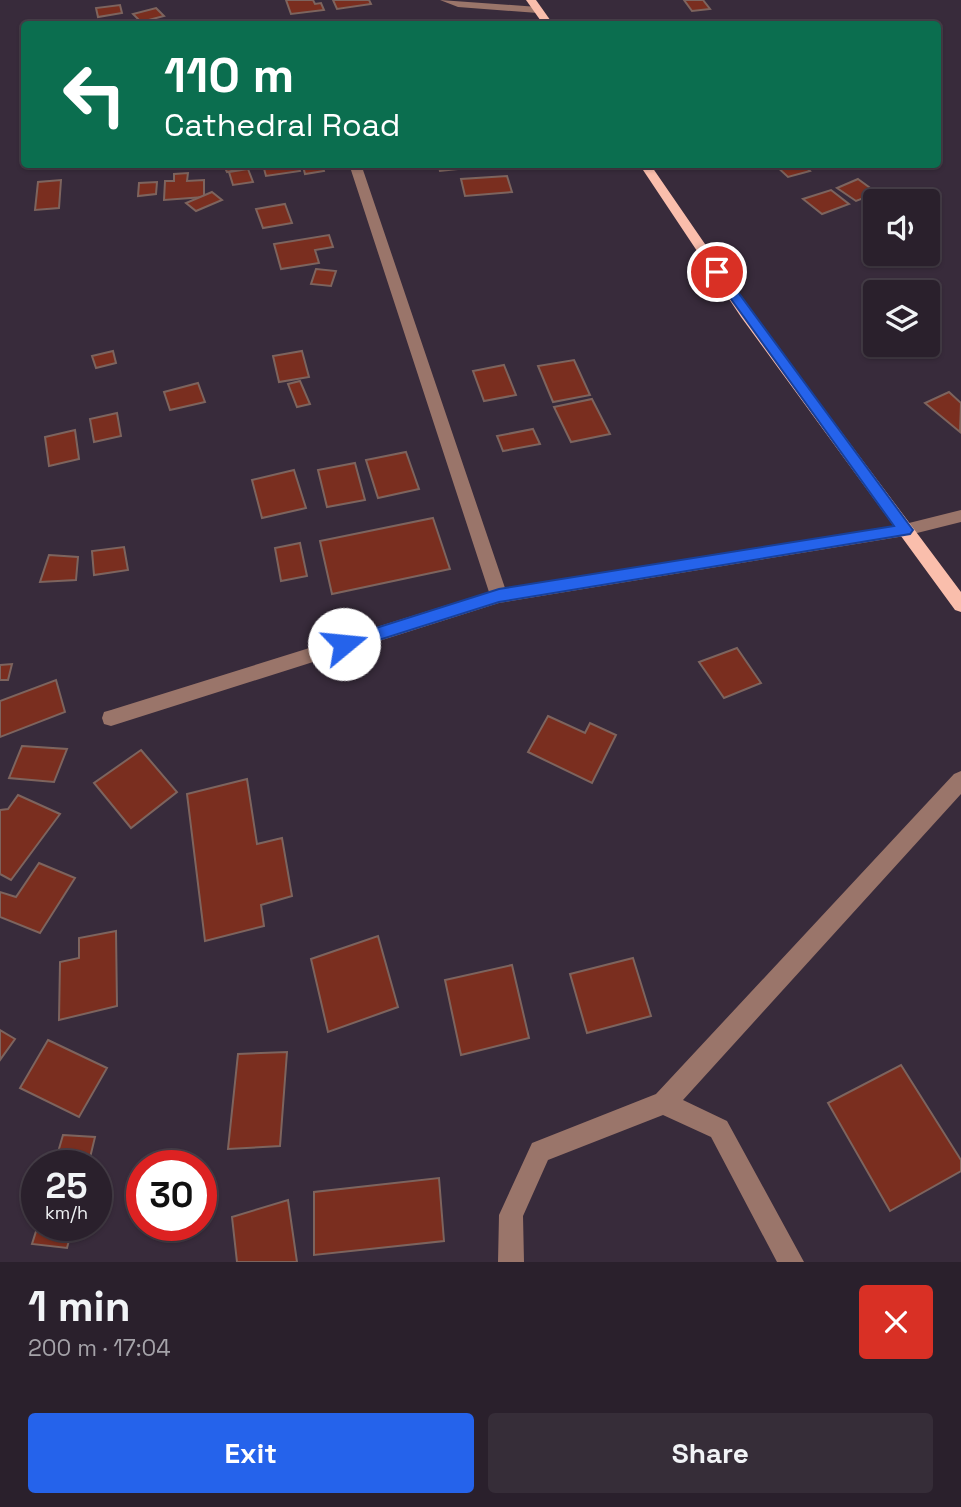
<!DOCTYPE html>
<meta charset="utf-8">
<style>
:root{--surface:#2a202c;--page:#362d38;--text:#f1f3f6;--muted:#a5a3a9;--line:#463e48;--accent:#2563eb}
body{margin:0;font-family:"Space Grotesk",sans-serif;background:var(--page);color:var(--text);height:100vh;display:flex;flex-direction:column;font-size:26px;white-space:nowrap}
*{box-sizing:border-box;margin:0}
p{font-size:23px;color:var(--muted)}
.icon{flex:none;width:38px;height:38px;fill:none;stroke:currentColor;stroke-width:2;stroke-linecap:round;stroke-linejoin:round}
.map{position:relative;height:1262px;overflow:hidden}
.sheet{display:flex;flex-direction:column;background:var(--surface);flex:1}
.sheet>*{flex:none}
.guide{position:absolute;left:21px;top:21px;width:920px;height:147px;border-radius:7px;box-shadow:0 2px 5px #0004,0 0 0 2px var(--line);background:#0b6e4f;color:#fff;overflow:hidden}
.buttons{position:absolute;left:863px;top:189px;display:grid;gap:14px}
.buttons a{display:grid;place-items:center;width:77px;height:77px;border-radius:7px;background:var(--surface);box-shadow:0 2px 5px #0004,0 0 0 2px var(--line);font-size:35px}
.speed{position:absolute;left:21px;top:1150px;display:flex;gap:14px;font-size:35px;font-weight:700;text-align:center}
.speed>*{display:grid;place-content:center;width:91px;height:91px;border-radius:50%;background:var(--surface);box-shadow:0 2px 5px #0004,0 0 0 2px var(--line);line-height:1}
.speed small{font-size:18px;font-weight:400}
.speed .limit{border:10px solid #d22;background:#fff;color:#111}
.pin{position:absolute;display:grid;place-items:center;width:60px;height:60px;color:#fff;margin:-30px;border:4px solid #fff;border-radius:50%;box-shadow:0 2px 7px #0007}
.me{position:absolute;width:77px;margin:-38px;rotate:73deg;stroke-linejoin:round;filter:drop-shadow(0 0 5px #0008)}
.turn{display:flex;align-items:center;gap:24px;height:147px;padding:0 28px;font-size:32px}
.turn .icon{width:91px;height:91px;stroke-width:2.5}
.turn b{display:block;font-size:49px;line-height:60px}
.round{display:grid;place-items:center;flex:none;width:74px;height:74px;border-radius:7px;background:var(--page)}
.overview{display:flex;align-items:center;justify-content:space-between;height:119px;padding:0 28px}
h1{font-size:42px;font-weight:700;line-height:52px}
.cta{display:flex;gap:14px;margin-top:auto;padding:14px 28px}
.cta a{flex:1;height:80px;border-radius:7px;background:var(--accent);color:#fff;font-size:28px;font-weight:700;line-height:80px;text-align:center}
.cta a+a{background:var(--page);color:var(--text)}
.map>svg:first-child{display:block}
.building{fill:#7a2e1f;stroke:#7d645e;stroke-width:2}
.lines{fill:none;stroke-linecap:round;stroke-linejoin:round}
.minor{fill:#9a756a;fill-rule:evenodd}
.major{fill:#fabeac;fill-rule:evenodd}
.route{fill:#2563eb;stroke:#184099;stroke-width:2}
</style>
<div class="map">
<svg width="961" height="1262" viewBox="0 0 961 1262">
<rect width="100%" height="100%" fill="#382b3b"/>
<!-- building -->
<g class="building">
<polygon points="286,0 313,0 315,4 321,3 324,10 291,14"/>
<polygon points="333,0 369,0 371,4 337,9"/>
<polygon points="684,0 703,0 710,9 692,11"/>
<polygon points="120,5 122,13 98,17 96,8"/>
<polygon points="156,8 164,16 141,22 133,14"/>
<polygon points="223,164 255,164 256,166 227,172"/>
<polygon points="298,164 300,171 266,176 263,165"/>
<polygon points="322,164 324,171 305,174 303,166"/>
<polygon points="438,164 476,164 476,167 440,171"/>
<polygon points="774,164 803,164 810,171 788,177"/>
<polygon points="248,169 253,182 233,185 229,172"/>
<polygon points="188,173 187,181 204,180 204,197 164,200 165,181 174,181 174,174"/>
<polygon points="507,176 512,192 465,196 461,179"/>
<polygon points="858,179 877,193 856,201 837,188"/>
<polygon points="61,180 59,208 35,210 38,182"/>
<polygon points="157,182 156,194 138,196 139,183"/>
<polygon points="831,190 849,204 822,214 803,199"/>
<polygon points="212,192 222,200 196,211 186,203"/>
<polygon points="285,204 292,223 263,228 256,209"/>
<polygon points="329,235 333,247 315,250 319,263 281,269 274,244"/>
<polygon points="316,269 336,271 331,286 311,284"/>
<polygon points="113,351 116,363 96,368 92,356"/>
<polygon points="302,351 309,377 279,382 273,356"/>
<polygon points="574,360 590,395 553,402 538,366"/>
<polygon points="504,365 516,395 484,401 473,371"/>
<polygon points="300,381 310,404 297,407 288,384"/>
<polygon points="198,383 205,402 170,410 164,392"/>
<polygon points="949,392 961,403 960,432 925,403"/>
<polygon points="592,399 610,434 571,442 554,407"/>
<polygon points="117,413 121,436 94,442 90,419"/>
<polygon points="533,429 540,444 503,451 497,436"/>
<polygon points="75,430 79,459 49,466 45,437"/>
<polygon points="406,452 419,489 378,498 366,460"/>
<polygon points="355,463 365,500 327,507 318,470"/>
<polygon points="294,470 306,508 262,518 252,480"/>
<polygon points="433,518 450,569 332,594 320,541"/>
<polygon points="300,543 307,576 281,581 275,548"/>
<polygon points="124,547 128,570 94,575 92,551"/>
<polygon points="49,555 78,557 76,580 40,582"/>
<polygon points="737,648 761,683 724,698 699,662"/>
<polygon points="12,664 8,680 0,680 0,665"/>
<polygon points="56,680 65,712 0,737 0,701"/>
<polygon points="548,716 585,733 590,723 616,735 592,783 528,752"/>
<polygon points="22,746 67,749 54,782 9,778"/>
<polygon points="141,750 177,792 131,828 94,783"/>
<polygon points="247,779 257,844 282,838 292,896 261,905 264,926 205,941 187,794"/>
<polygon points="18,795 60,814 11,880 0,874 0,810 8,809"/>
<polygon points="39,863 75,878 40,933 0,917 0,892 16,897"/>
<polygon points="116,931 117,1006 59,1020 60,962 79,958 79,938"/>
<polygon points="378,936 398,1007 328,1032 311,959"/>
<polygon points="633,958 651,1016 587,1033 570,974"/>
<polygon points="512,965 529,1038 461,1055 445,980"/>
<polygon points="0,1030 15,1039 0,1060"/>
<polygon points="48,1040 107,1068 79,1117 20,1088"/>
<polygon points="287,1052 280,1146 228,1149 238,1054"/>
<polygon points="901,1065 961,1160 961,1171 890,1211 828,1103"/>
<polygon points="63,1135 95,1137 88,1166 54,1166"/>
<polygon points="439,1178 444,1241 314,1255 314,1192"/>
<polygon points="288,1200 297,1262 237,1262 232,1217"/>
<polygon points="38,1225 73,1225 67,1248 32,1244"/>
</g>
<g class="lines">
<!-- minor -->
<g class="minor">
<polygon points="440,0 538,7 543,10 538,13 458,7"/>
<polygon points="349,164 361,164 505,588 905,524 961,510 961,522 905,536 499,603 111,726 104,724 102,718 104,712 111,710 489,592"/>
<polygon points="961,771 961,794 683,1100 727,1121 804,1262 777,1262 711,1137 663,1115 548,1160 523,1216 524,1262 498,1262 499,1215 532,1143 656,1094 954,774"/>
</g>
<!-- major -->
<g class="major">
<polygon points="526,0 536,0 553,24 543,24"/>
<polygon points="639,164 650,164 751,311 961,592 961,612 955,610 741,317"/>
</g>
</g>
<!-- route -->
<polygon class="route" points="717,268 721,269 910,526 913,530 910,534 499,602 344,651 338,649 336,644 338,640 499,589 894,526 713,274 713,269"/>
</svg>
<div class="buttons">
<a><svg class="icon" aria-label="sound" viewBox="0 0 24 24"><path d="M4 9h4l5-4v14l-5-4H4zM17 9q2 3 0 6"/></svg></a>
<a><svg class="icon" aria-label="layers" viewBox="0 0 24 24"><path d="M12 4l9 5-9 5-9-5zM3 14l9 5 9-5"/></svg></a>
</div>
<div class="speed"><div>25<small>km/h</small></div><div class="limit">30</div></div>
<div class="pin" style="left:717px;top:272px;background:#d93025"><svg class="icon" aria-label="arrive" viewBox="0 0 24 24"><path d="M6 21V4h12l-3 4 3 4H6"/></svg></div>
<svg class="me" style="left:344px;top:644px" viewBox="-20 -20 40 40"><circle r="19" fill="#fff"/><path d="M0-13L10 11 0 6-10 11z" fill="#2563eb"/></svg>
<div class="guide">
<div class="turn"><svg class="icon" aria-label="left" viewBox="0 0 24 24"><path d="M17 20v-9H6M10 6l-5 5 5 5"/></svg><div><b>110 m</b>Cathedral Road</div></div>
</div>
</div>
<section class="sheet">
<div class="overview"><div><h1>1 min</h1><p>200 m · 17:04</p></div><a class="round" style="background:#d93025;color:#fff"><svg class="icon" aria-label="close" viewBox="0 0 24 24"><path d="M6 6l12 12M18 6L6 18"/></svg></a></div>
<div class="cta"><a>Exit</a><a>Share</a></div>
</section>
